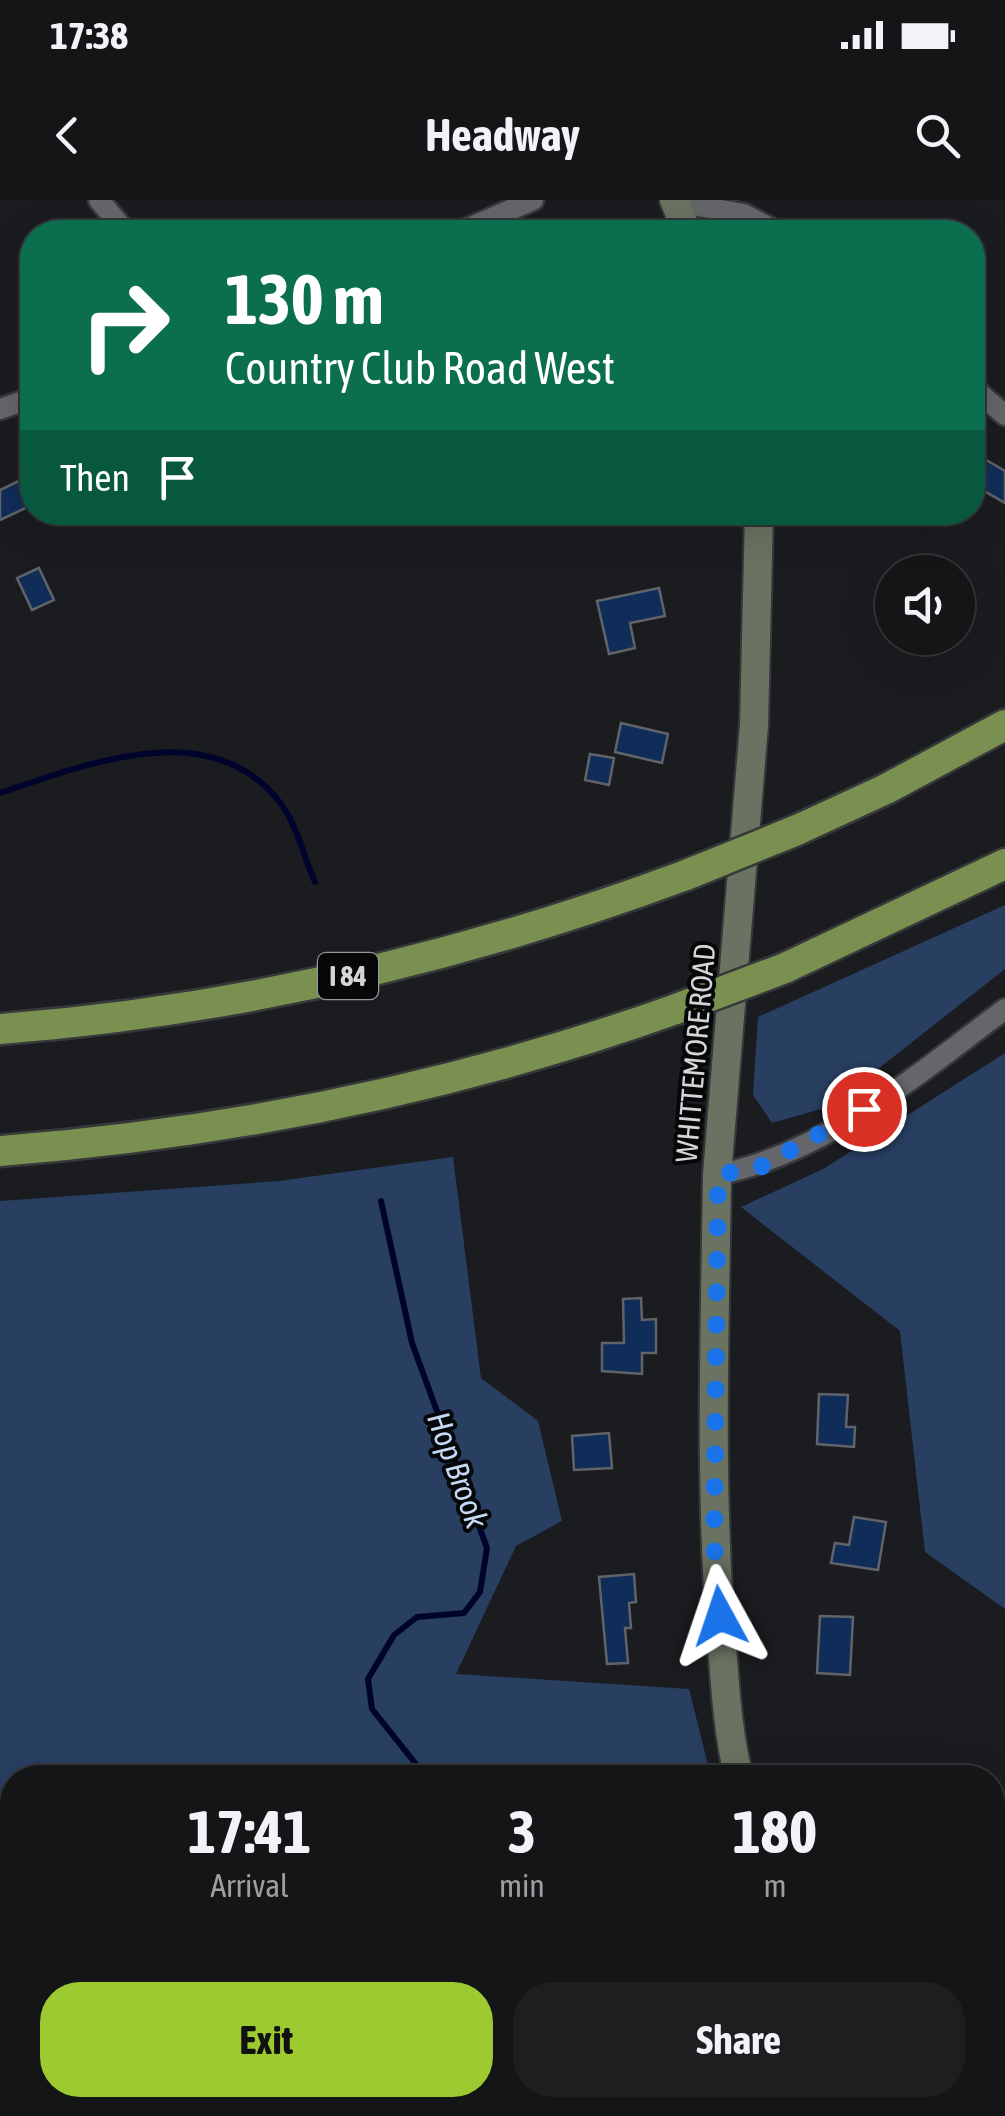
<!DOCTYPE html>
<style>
:root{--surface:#141517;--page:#1d1e20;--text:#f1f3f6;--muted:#9d9fa1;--line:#333436;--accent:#9dca30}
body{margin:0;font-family:"Asap Condensed",sans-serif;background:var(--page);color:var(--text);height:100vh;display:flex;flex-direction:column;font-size:38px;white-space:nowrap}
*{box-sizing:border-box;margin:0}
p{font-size:32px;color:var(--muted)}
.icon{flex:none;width:55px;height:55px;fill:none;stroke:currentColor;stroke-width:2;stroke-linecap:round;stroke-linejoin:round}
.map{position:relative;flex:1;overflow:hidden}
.details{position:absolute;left:0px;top:1565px;width:1005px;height:352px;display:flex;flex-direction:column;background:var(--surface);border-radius:40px 40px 0 0;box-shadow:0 10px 40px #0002,0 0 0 2px var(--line)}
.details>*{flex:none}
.guide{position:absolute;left:20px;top:20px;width:965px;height:305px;border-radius:40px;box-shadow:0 10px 40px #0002,0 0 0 2px var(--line);background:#0b6e4f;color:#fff;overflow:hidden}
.tools{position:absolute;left:875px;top:355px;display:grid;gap:20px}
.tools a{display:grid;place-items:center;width:100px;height:100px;border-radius:50%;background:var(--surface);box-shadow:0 10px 40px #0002,0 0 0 2px var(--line);font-size:50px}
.pin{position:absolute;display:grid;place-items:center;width:85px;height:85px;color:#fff;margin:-42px;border:5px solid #fff;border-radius:50%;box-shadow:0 2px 10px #0007}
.me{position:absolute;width:110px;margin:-55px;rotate:355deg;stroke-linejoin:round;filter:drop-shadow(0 0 8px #0008)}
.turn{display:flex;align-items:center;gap:35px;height:210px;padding:0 40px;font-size:45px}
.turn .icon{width:130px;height:130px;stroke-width:2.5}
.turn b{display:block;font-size:70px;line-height:85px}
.then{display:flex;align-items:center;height:95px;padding:0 40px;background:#0003;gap:20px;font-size:38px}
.eta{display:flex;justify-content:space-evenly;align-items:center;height:170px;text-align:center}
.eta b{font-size:60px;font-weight:700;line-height:70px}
.action{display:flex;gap:20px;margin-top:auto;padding:20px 40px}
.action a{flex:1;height:115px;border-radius:40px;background:var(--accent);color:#111;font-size:40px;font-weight:700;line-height:115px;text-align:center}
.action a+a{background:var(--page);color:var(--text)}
.status{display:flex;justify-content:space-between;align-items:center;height:70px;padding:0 50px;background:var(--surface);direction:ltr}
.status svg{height:28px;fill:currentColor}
header{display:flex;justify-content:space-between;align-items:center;height:130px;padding:0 40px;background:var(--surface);font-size:45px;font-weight:700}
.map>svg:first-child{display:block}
.green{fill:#283f62}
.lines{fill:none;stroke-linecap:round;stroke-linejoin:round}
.stream{stroke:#00042d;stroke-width:6}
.building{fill:#102d59;stroke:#606367;stroke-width:2.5}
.minor-casing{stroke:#36383a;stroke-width:25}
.secondary-casing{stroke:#36383a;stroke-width:32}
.motorway-casing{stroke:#36383a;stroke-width:35}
.minor{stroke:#64666a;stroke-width:20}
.secondary{stroke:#6a7362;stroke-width:28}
.motorway{stroke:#799050;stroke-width:30}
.motorway-bridge-casing{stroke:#36383a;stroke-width:35;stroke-linecap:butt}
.motorway-bridge{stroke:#799050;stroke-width:30}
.route{stroke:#1a73e8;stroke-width:18;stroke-dasharray:0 32.4}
.labels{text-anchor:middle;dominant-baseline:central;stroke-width:8;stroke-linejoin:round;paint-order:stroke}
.shield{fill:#060708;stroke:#969799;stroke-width:2.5}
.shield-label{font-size:28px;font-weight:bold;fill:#d3d5d7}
.street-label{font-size:30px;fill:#d3d5d7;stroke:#060708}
.water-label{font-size:32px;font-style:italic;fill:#c5d9f7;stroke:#060708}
</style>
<div class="status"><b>17:38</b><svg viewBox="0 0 49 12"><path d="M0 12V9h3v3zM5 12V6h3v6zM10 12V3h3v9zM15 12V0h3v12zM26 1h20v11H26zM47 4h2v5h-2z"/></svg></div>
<header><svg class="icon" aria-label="back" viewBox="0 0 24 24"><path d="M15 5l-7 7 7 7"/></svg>Headway<svg class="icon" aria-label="search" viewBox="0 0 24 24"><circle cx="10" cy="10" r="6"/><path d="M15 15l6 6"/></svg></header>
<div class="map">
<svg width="1005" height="1916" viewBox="0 0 1005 1916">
<rect width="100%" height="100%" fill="#1a1c1f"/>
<!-- green -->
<g class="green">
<polygon points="1005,705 1005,769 831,906 772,923 753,895 758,817"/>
<polygon points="1005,853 1005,1409 925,1352 900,1131 741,1007 823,969"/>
<polygon points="453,957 481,1178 538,1221 562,1321 516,1346 456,1474 689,1489 711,1577 12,1578 12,1905 637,1905 641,1916 0,1916 0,1001 279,981"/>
<polygon points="1005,1635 1005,1752 993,1753 993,1636"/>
</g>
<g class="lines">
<!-- stream -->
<g class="stream">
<path d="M0 593C87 564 213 513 281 604 297 625 304 658 315 682"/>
<polyline points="381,1001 412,1143 487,1348 480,1392 464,1413 417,1417 394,1435 368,1479 372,1509 427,1578"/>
<polyline points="610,1905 613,1916"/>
</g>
</g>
<!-- building -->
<g class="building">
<polygon points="981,257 1005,271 1005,303 972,284 972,271"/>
<polygon points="23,279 32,305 0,320 0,290"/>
<polygon points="39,368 54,400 32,410 17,378"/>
<polygon points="659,388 665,416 630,423 635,448 609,454 597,401"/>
<polygon points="621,523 668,534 662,563 615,552"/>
<polygon points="590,554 614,558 609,585 585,580"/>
<polygon points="641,1098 642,1120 656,1119 656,1153 642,1153 642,1174 602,1171 602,1143 624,1143 623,1099"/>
<polygon points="819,1194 848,1195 846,1227 855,1227 854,1247 817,1244"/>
<polygon points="609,1233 612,1268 574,1270 572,1236"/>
<polygon points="854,1317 886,1322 878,1370 831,1363 835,1343 849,1345"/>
<polygon points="634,1374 636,1402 629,1403 631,1428 625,1428 628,1463 607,1464 599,1377"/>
<polygon points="820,1416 853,1417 850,1475 817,1473"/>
</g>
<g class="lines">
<!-- minor casing -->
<g class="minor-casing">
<g id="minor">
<polyline points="99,0 126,32"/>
<polyline points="675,2 744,14 778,32"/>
<polyline points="460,32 533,0"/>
<polyline points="972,187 1005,215"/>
<polyline points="0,209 32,198"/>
<path d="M717 975C826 953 918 874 1005 809"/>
</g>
</g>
<!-- secondary casing -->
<g class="secondary-casing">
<g id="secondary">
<polyline points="674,0 687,32"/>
<path d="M739 1578C727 1530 725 1482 721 1434 709 1281 715 1128 717 975L754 525 759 312"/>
<polyline points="820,1905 824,1916"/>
</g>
</g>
<!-- motorway casing -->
<g class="motorway-casing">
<g id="motorway">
<polyline points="797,630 886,589 1005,525"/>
<polyline points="785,768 1005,664"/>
<path d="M0 829C235 811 465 757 686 675"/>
<path d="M0 951C231 933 458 887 676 809"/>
</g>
</g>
<!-- minor -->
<use href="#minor" class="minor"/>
<!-- secondary -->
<use href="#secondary" class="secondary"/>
<!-- motorway -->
<use href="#motorway" class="motorway"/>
<!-- motorway-bridge casing -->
<g class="motorway-bridge-casing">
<g id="motorway-bridge">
<polyline points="686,675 797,630"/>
<polyline points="676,809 785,768"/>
</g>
</g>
<!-- motorway-bridge -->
<use href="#motorway-bridge" class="motorway-bridge"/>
</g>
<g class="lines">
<!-- route -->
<polyline class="route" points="720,1416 714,1344 718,975 762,966 864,909"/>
</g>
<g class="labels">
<!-- shield labels -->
<rect class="shield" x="318" y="753" width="60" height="46" rx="8"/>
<g class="shield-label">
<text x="348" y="776">I 84</text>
</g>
<!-- street labels -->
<g class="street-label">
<text transform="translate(695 853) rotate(-85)">WHITTEMORE ROAD</text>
</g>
<!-- water labels -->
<g class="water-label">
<text transform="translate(458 1270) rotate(70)">Hop Brook</text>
</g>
</g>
</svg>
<div class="tools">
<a><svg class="icon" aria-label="sound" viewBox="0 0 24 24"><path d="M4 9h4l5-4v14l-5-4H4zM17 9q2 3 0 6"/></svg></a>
</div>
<div class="pin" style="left:864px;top:909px;background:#d93025"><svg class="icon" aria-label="arrive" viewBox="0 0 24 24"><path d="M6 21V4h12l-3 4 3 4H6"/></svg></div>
<svg class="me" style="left:720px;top:1416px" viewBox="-20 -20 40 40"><path d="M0-17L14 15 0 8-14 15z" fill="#1a73e8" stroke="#fff" stroke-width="4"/></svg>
<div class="guide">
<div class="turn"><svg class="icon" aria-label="right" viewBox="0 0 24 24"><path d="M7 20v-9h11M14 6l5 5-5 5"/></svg><div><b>130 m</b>Country Club Road West</div></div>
<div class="then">Then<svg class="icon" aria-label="arrive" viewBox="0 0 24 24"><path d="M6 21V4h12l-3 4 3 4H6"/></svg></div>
</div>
<section class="details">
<div class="eta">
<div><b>17:41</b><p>Arrival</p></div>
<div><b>3</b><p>min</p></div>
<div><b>180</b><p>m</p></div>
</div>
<div class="action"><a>Exit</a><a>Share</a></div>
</section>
</div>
